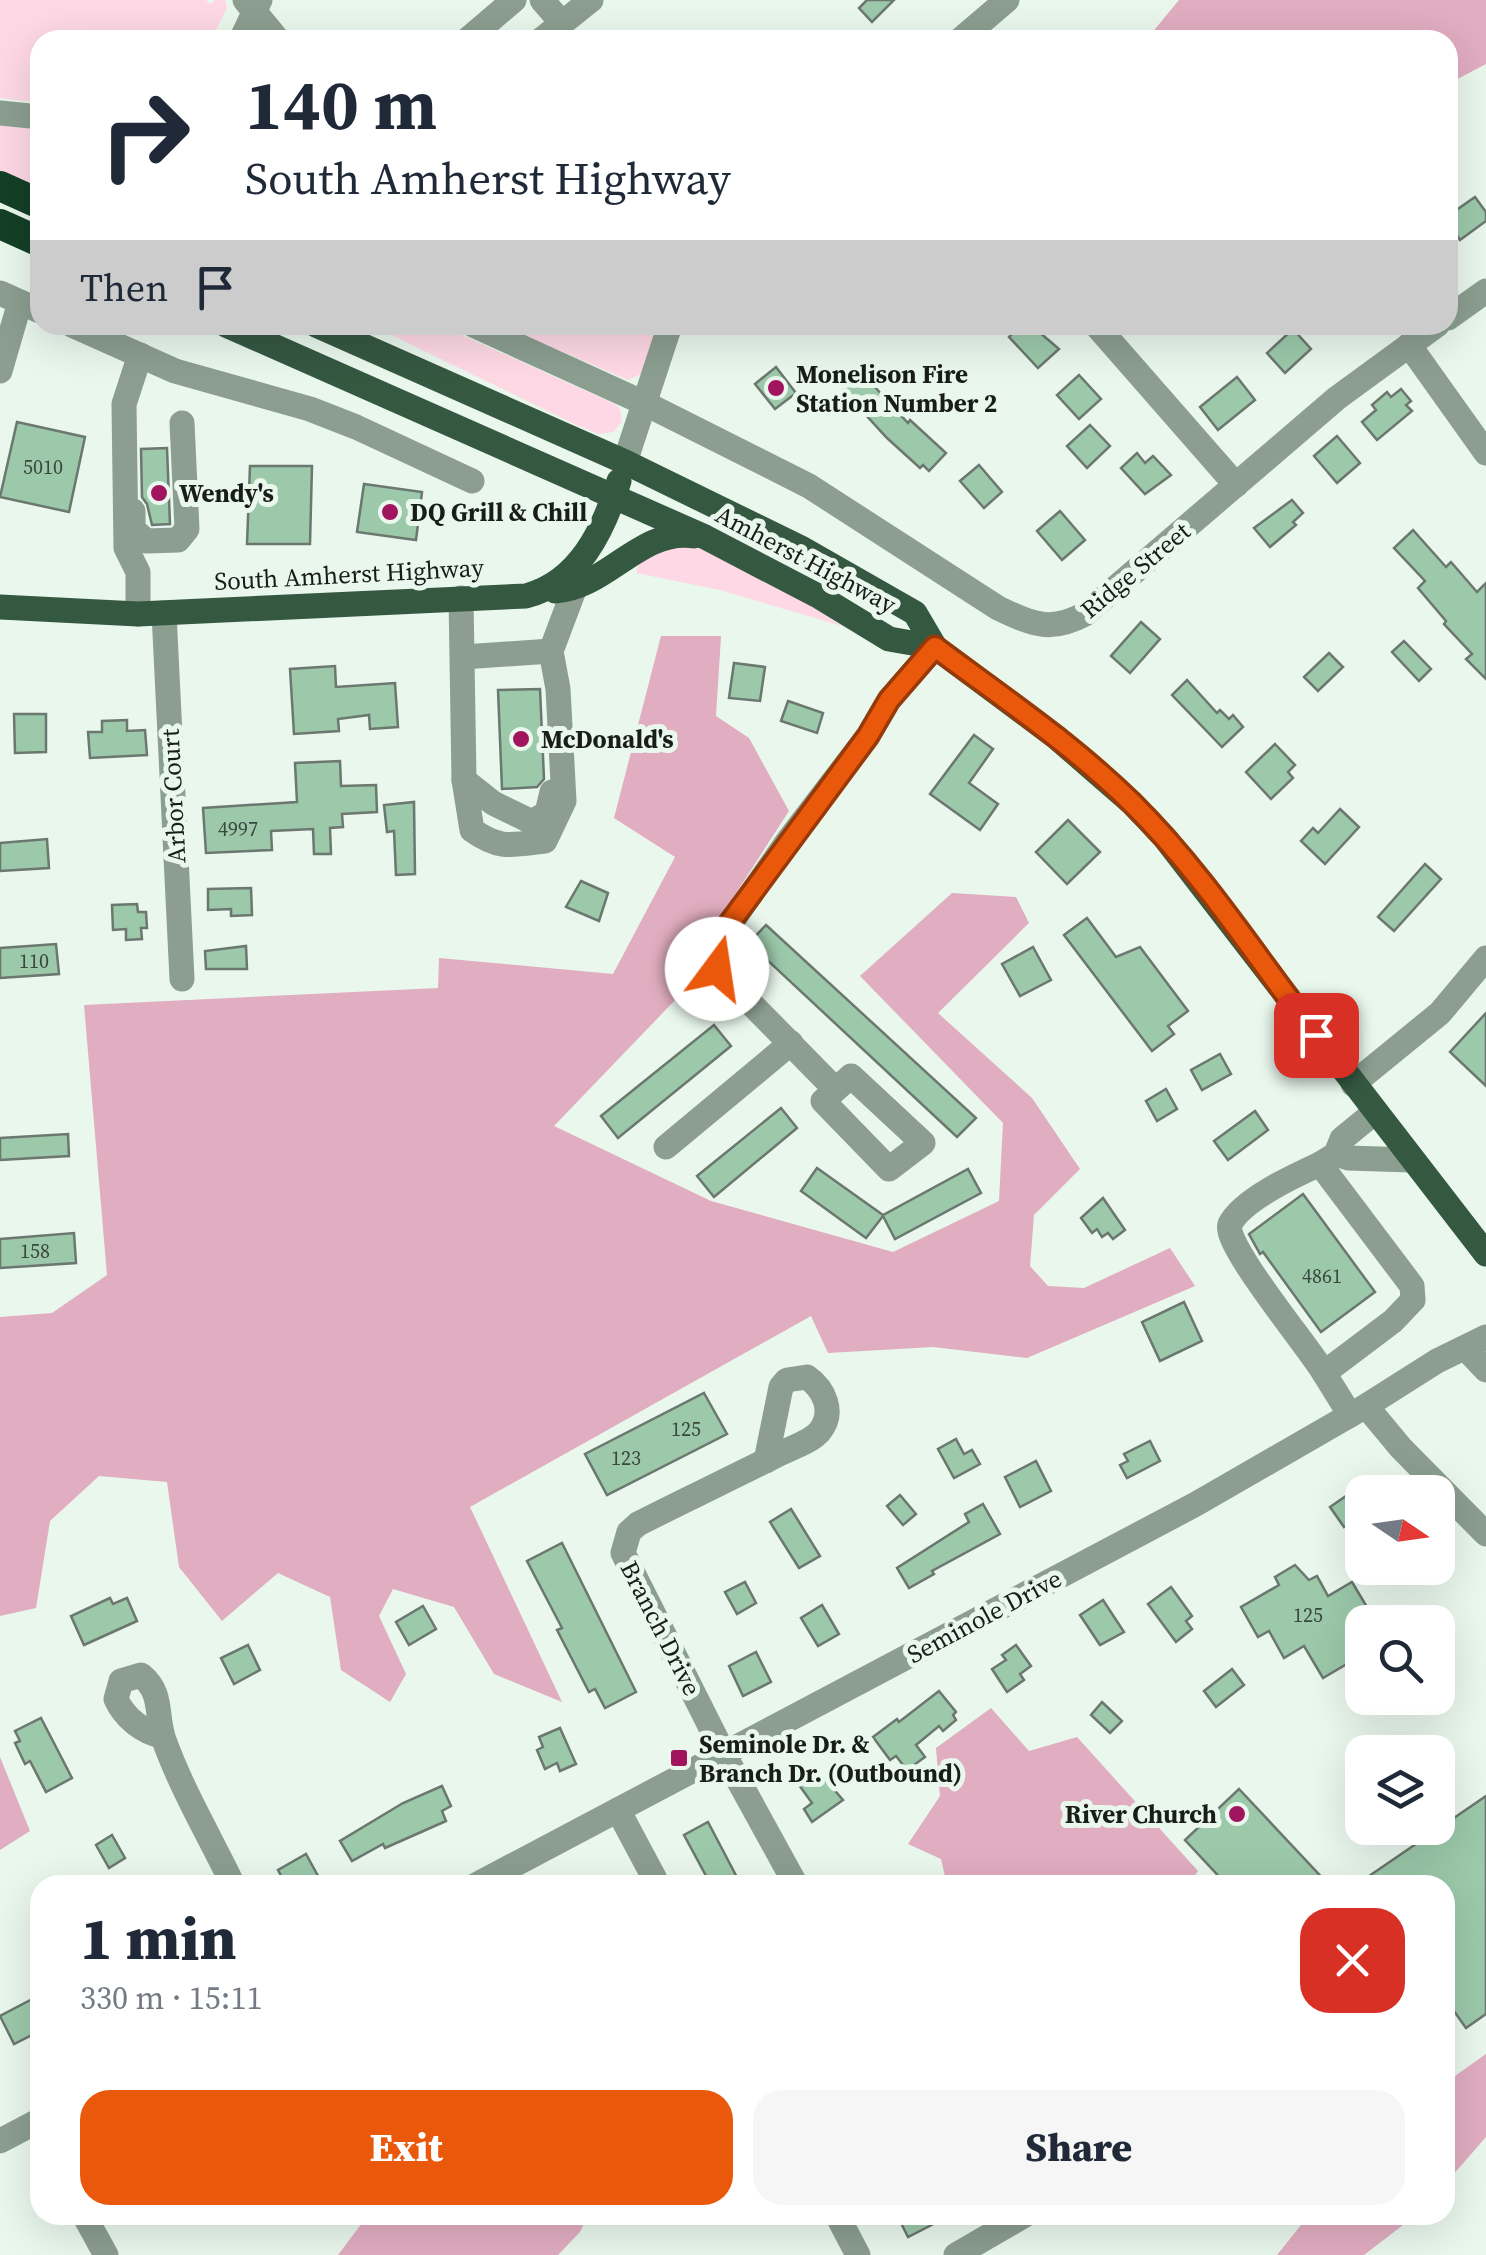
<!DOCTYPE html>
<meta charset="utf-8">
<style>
:root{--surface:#fff;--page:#f6f6f7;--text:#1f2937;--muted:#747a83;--accent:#ea580c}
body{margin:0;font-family:"Source Serif 4",serif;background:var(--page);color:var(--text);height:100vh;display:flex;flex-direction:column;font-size:38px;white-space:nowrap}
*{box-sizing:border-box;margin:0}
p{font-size:32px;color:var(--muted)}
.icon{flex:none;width:55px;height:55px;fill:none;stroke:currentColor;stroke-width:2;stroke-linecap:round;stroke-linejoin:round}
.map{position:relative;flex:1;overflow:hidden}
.panel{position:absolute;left:30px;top:1875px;width:1425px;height:350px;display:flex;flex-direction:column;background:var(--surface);border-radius:30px;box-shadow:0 10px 40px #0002}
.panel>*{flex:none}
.guide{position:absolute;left:30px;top:30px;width:1428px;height:305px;border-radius:30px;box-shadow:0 10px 40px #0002;background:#fff;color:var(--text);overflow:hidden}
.needle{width:65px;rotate:103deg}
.tools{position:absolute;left:1345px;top:1475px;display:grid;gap:20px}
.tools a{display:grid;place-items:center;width:110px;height:110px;border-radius:20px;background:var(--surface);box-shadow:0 10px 40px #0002;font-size:50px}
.pin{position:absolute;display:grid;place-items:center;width:85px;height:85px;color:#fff;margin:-42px;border-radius:20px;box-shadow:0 5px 15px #0006}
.me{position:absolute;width:110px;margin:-55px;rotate:14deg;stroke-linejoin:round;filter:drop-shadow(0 0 8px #0008)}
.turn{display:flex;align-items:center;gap:35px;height:210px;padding:0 50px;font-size:45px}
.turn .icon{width:130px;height:130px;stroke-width:2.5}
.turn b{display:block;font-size:70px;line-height:85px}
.then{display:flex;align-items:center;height:95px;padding:0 50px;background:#0003;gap:20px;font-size:38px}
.round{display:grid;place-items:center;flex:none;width:105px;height:105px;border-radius:30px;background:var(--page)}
.summary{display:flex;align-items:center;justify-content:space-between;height:170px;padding:0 50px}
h1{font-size:60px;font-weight:800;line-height:75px}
.action{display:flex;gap:20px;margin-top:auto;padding:20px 50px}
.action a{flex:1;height:115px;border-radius:30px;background:var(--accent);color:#fff;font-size:40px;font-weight:800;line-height:115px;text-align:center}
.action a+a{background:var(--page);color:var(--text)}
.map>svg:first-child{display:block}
.green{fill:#fed8e5}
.forest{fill:#e1adc0}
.building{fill:#9cc9aa;stroke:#6b776f;stroke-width:2.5}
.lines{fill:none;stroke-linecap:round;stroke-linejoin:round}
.minor{stroke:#8b9e90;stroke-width:25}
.major{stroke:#355841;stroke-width:25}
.highway{stroke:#153f26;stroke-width:30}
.route-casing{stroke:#983908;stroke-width:25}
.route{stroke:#ea580c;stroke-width:18}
.poi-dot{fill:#a1155f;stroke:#e9f7ed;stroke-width:4}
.labels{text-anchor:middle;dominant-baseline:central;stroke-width:10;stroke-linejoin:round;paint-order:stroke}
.number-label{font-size:20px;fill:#39483d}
.poi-label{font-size:25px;font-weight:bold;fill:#181d19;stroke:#e9f7ed;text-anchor:start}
.street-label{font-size:25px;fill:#181d19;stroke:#e9f7ed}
</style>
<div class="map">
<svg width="1486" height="2255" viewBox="0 0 1486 2255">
<rect width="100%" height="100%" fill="#e9f7ed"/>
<!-- green -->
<g class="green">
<polygon points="0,0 206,0 210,4 215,0 225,0 227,8 211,40 40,40 40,103 0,98"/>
<polygon points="0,125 40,130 40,188 0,171"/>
<polygon points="371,325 439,325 615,404 620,409 622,421 614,432 599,434 576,425"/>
<polygon points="501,325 638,325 654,337 643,373 628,380"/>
<polygon points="686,541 802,600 842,626 720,590 636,573 642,556"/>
</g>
<!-- forest -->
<g class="forest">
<polygon points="1179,0 1486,0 1486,64 1448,84 1448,40 1146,40"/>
<polygon points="661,636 721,636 716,716 749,738 789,811 705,941 703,971 554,1126 711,1201 893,1252 999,1201 1003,1123 860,976 952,893 1016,897 1029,923 938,1013 1032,1098 1080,1169 1034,1215 1030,1266 1048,1286 1084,1288 1170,1248 1195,1286 1027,1358 933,1347 828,1353 811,1316 470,1507 562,1702 494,1674 454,1607 393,1589 379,1616 406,1674 390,1702 341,1670 330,1597 278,1573 222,1621 179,1567 167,1482 99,1476 50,1521 36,1608 0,1616 0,1317 52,1313 107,1275 84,1005 438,988 439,958 613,974 675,857 614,818"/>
<polygon points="991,1708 1029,1751 1077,1737 1198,1871 1188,1885 947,1885 941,1859 908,1844 940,1796 936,1748"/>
<polygon points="0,1757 30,1831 0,1850"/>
<polygon points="1486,2054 1486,2137 1445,2184 1445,2083"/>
<polygon points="368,2215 588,2215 580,2232 558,2255 338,2255"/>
<polygon points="1309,2215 1416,2215 1364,2255 1277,2255"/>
</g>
<!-- building -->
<g class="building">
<polygon points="867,0 894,0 872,22 859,8"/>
<polygon points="1475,197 1486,212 1486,221 1460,240 1448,222 1448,216"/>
<polygon points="1021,325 1031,325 1059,349 1038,368 1009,337"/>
<polygon points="1293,329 1311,349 1285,373 1267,353"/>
<polygon points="776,367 796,393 775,409 755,384"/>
<polygon points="862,373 908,423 910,420 946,453 929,471 923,465 920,468 887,438 843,390"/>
<polygon points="1079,375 1101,399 1079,419 1057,395"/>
<polygon points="1237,377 1255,400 1218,430 1200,407"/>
<polygon points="1401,389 1411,401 1406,405 1412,411 1377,440 1362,422 1376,410 1372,405 1387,392 1391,397"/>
<polygon points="17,422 85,437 69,512 0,497"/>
<polygon points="1090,425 1110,446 1087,468 1067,446"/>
<polygon points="1337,436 1360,463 1337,483 1314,456"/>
<polygon points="167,448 170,524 152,525 147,504 142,497 141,449"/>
<polygon points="1137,453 1145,463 1153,456 1171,475 1145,494 1121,468"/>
<polygon points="979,465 1002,492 984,508 960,481"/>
<polygon points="250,466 312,466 310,544 247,544"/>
<polygon points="364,484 422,492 416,540 357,532"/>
<polygon points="1292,500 1303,513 1293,522 1296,525 1270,547 1254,528"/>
<polygon points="1060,511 1085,540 1062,560 1037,531"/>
<polygon points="1413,530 1446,567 1451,562 1477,592 1486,583 1486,679 1466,659 1472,654 1444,624 1446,621 1418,588 1425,581 1394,548"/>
<polygon points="1141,622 1160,639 1130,673 1111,656"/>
<polygon points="1404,641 1431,669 1419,681 1392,652"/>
<polygon points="1329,653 1343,667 1318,691 1304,677"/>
<polygon points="734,663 765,667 760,701 729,698"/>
<polygon points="335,666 336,687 395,683 398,727 370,729 369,715 338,719 339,731 294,734 290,669"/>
<polygon points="1187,680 1217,713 1220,710 1229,719 1233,715 1243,727 1222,747 1172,695"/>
<polygon points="540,689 544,779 537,787 502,789 498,690"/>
<polygon points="788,701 823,713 817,733 781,721"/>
<polygon points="14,714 46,714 46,752 15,753"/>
<polygon points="127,720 127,731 145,730 147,755 90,758 88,732 102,732 102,721"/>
<polygon points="974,735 993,749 969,783 998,804 980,830 930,794"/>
<polygon points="1275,744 1295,765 1288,772 1293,778 1271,799 1246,772"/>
<polygon points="340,761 341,786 376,785 377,812 342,814 343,827 330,828 331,854 314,854 313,829 271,831 272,850 206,853 203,808 297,802 295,763"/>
<polygon points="414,802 415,874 396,875 394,831 387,832 384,805"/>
<polygon points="1340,809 1359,827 1325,864 1301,841 1313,828 1318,833"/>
<polygon points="1068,820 1100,852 1067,884 1036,852"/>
<polygon points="47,839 49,868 0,871 0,843"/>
<polygon points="1425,864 1441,879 1394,931 1378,917"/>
<polygon points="581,881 608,893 599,921 566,907"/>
<polygon points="251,888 252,915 231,916 231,909 208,910 208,889"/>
<polygon points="137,904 138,912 146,912 147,928 141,928 142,939 126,940 126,929 113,930 112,905"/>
<polygon points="1087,918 1116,957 1140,947 1188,1011 1168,1026 1174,1034 1152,1051 1064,935"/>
<polygon points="766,925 976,1118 957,1137 749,943"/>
<polygon points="56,944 59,974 0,978 0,948"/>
<polygon points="246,946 247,969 206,969 205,951"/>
<polygon points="1033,947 1051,980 1020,996 1002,964"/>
<polygon points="1486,1013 1486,1086 1450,1052"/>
<polygon points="714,1025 731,1046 618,1138 601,1116"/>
<polygon points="1220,1054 1231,1074 1202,1090 1191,1070"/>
<polygon points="1166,1089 1177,1109 1157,1121 1146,1101"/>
<polygon points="781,1108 797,1128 714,1197 697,1176"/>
<polygon points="1255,1111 1268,1130 1228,1160 1214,1141"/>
<polygon points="68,1134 69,1156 0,1160 0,1138"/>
<polygon points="817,1168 883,1215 968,1169 981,1193 895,1239 883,1216 866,1238 801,1191"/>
<polygon points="1303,1194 1375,1292 1321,1332 1263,1252 1260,1254 1249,1234"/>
<polygon points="1103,1198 1125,1230 1113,1239 1108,1233 1102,1237 1097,1229 1092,1233 1081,1218"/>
<polygon points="74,1233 76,1263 0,1268 0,1239"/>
<polygon points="1184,1302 1202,1341 1160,1361 1142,1322"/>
<polygon points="704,1393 727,1434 607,1495 585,1454"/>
<polygon points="956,1439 964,1454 972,1450 980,1464 954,1478 938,1449"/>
<polygon points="1150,1441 1160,1461 1127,1478 1120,1465 1128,1461 1124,1454"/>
<polygon points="1036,1461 1051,1491 1020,1507 1005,1477"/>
<polygon points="1362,1485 1362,1515 1344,1527 1330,1507"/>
<polygon points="900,1495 916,1514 903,1525 887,1506"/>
<polygon points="983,1504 1000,1534 932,1571 934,1574 909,1588 897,1568 969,1522 965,1514"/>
<polygon points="791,1509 820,1556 799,1568 770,1522"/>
<polygon points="562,1543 636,1692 605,1708 595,1689 589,1692 557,1630 562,1628 527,1561"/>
<polygon points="1295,1565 1309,1580 1317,1576 1328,1596 1352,1582 1376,1622 1362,1622 1362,1655 1323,1678 1304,1646 1284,1658 1269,1631 1258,1637 1241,1607 1279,1585 1275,1577"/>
<polygon points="745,1582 756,1603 737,1614 725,1592"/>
<polygon points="1171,1587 1192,1616 1186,1621 1192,1629 1176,1642 1148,1604"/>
<polygon points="110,1598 113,1604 127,1598 137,1621 84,1645 71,1616"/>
<polygon points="1103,1600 1124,1632 1100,1645 1080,1615"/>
<polygon points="822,1605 839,1634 818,1646 801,1618"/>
<polygon points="423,1606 436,1629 409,1645 396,1622"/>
<polygon points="248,1645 260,1670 234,1684 221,1658"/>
<polygon points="1016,1645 1031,1666 1020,1674 1024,1680 1007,1692 992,1669 1006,1660 1002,1655"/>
<polygon points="756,1652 771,1682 743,1696 729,1666"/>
<polygon points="1232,1669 1244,1685 1216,1707 1204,1691"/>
<polygon points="939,1691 956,1712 953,1715 956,1720 943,1731 939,1726 916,1745 925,1757 907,1770 896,1756 890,1760 873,1737 897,1719 899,1722"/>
<polygon points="1102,1702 1122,1721 1110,1733 1091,1715"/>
<polygon points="41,1718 72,1778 46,1792 30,1761 25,1764 15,1743 20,1741 15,1731"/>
<polygon points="560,1728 576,1764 560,1771 557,1763 545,1769 537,1750 543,1747 539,1737"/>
<polygon points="818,1771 843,1800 812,1822 804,1809 812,1803 799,1785"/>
<polygon points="442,1786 451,1806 442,1811 446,1821 385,1848 383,1844 352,1861 340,1841 403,1803"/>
<polygon points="1239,1789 1329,1885 1227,1885 1185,1840"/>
<polygon points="1486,1796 1486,2014 1466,2028 1454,2011 1445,2019 1445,1885 1356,1885"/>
<polygon points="708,1822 741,1885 711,1885 684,1835"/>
<polygon points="112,1835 125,1858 109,1868 96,1845"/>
<polygon points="306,1854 323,1885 286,1885 278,1870"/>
<polygon points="40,1995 40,2031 14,2044 0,2016"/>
<polygon points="897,2215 951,2215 908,2237"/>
</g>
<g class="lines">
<!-- minor -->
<g class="minor">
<polyline points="245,0 278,40"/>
<polyline points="542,0 562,23"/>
<polyline points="241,40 260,0"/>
<polyline points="467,40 514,0"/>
<polyline points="541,40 591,0"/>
<polyline points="960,40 1007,0"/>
<polyline points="0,113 40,117"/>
<polyline points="0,293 40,311"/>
<polyline points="1448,318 1486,291"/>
<polyline points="72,325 175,371 310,409 356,427 472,481"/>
<path d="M473 325 644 403 809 486 998 608C1032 624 1050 633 1085 614L1337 398 1437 325"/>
<polyline points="1096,325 1236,485"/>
<polyline points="1409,345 1486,453"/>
<polyline points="0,371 20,302"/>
<polyline points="625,462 670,325"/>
<polyline points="133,511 133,529 146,541 178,540 187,529 182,423"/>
<path d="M461 598 464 780 472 830C500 850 512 845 545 841L564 801 558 689 551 651 574 590 570 574"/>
<polyline points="164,613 182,979"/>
<polyline points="138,614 138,572 126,548 124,404 140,355"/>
<polyline points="463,657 551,651"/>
<polyline points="464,780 493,803 532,822 547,813 552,792"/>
<polygon points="851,1076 923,1143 889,1169 823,1101"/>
<polyline points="1353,1084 1440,1013 1486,958"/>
<polyline points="835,1089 717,969 715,946 787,842 868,736 889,700 935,647"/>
<polyline points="1375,1112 1342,1139 1336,1154 1348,1158 1411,1160"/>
<polyline points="666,1147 791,1043"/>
<polyline points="1336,1154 1320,1164 1412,1286 1413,1300 1393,1321 1324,1373 1350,1415"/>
<path d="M1320 1164C1296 1175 1243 1199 1230 1224 1221 1242 1311 1350 1324 1373"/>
<polyline points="1466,1349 1486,1370"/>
<polyline points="1366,1406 1401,1448 1486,1534"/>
<path d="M766 1461 781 1387 787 1380 807 1377C824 1389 835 1412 820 1431 811 1442 791 1448 779 1454 732 1478 685 1500 638 1524L629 1532 623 1553 724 1754 796 1885"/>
<path d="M162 1736C142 1732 124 1717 116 1699L121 1681 141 1675C164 1694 155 1715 164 1740 182 1790 210 1837 233 1885"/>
<polyline points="618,1810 658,1885"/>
<polyline points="476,1885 1196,1504 1366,1406 1437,1361 1486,1337"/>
<polyline points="0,2141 40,2120"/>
<polyline points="84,2215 106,2255"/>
<polyline points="837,2215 858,2255"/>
<polyline points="956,2255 1025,2215"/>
</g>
<!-- major -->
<g class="major">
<polyline points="226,325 705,537 820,597 889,639 935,647"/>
<polyline points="316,325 625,462 803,549 915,613 935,647 1056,737 1132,803 1165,838 1486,1254"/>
<path d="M555 591C607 588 640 528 694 536"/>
<path d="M0 607 138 614 526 596C579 582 603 531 619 481"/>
</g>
<!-- highway -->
<g class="highway">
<polyline points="0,186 40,204"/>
<polyline points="0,224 40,242"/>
</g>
</g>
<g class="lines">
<!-- route casing -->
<g class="route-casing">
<path id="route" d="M717 969 715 946 726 928 868 736 889 700 935 647C1002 697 1072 744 1132 803 1202 872 1257 958 1316 1035"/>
</g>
<!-- route -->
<use href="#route" class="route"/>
</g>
<!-- markers -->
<g class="poi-dot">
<circle cx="776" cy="388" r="10"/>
<circle cx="159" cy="493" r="10"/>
<circle cx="390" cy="512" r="10"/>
<circle cx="521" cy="739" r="10"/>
<rect x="669" y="1748" width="20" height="20" rx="5"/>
<circle cx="1237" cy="1814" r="10"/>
</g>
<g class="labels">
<!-- number labels -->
<g class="number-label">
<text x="43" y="467">5010</text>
<text x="238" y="829">4997</text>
<text x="34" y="961">110</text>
<text x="35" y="1251">158</text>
<text x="1322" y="1276">4861</text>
<text x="686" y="1429">125</text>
<text x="626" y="1458">123</text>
<text x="1308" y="1615">125</text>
</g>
<!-- poi labels -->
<g class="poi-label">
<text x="796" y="374">Monelison Fire<tspan x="796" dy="29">Station Number 2</tspan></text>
<text x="179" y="493">Wendy's</text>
<text x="410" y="512">DQ Grill &amp; Chill</text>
<text x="541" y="739">McDonald's</text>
<text x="699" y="1744">Seminole Dr. &amp;<tspan x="699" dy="29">Branch Dr. (Outbound)</tspan></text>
<text x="1217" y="1814" text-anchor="end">River Church</text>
</g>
<!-- street labels -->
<g class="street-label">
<text transform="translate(806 559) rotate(28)">Amherst Highway</text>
<text transform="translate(1135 570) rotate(-40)">Ridge Street</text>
<text transform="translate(349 574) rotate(-3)">South Amherst Highway</text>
<text transform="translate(173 796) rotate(-93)">Arbor Court</text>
<text transform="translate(984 1616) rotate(-28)">Seminole Drive</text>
<text transform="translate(661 1628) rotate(63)">Branch Drive</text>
</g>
</g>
</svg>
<div class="tools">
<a><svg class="needle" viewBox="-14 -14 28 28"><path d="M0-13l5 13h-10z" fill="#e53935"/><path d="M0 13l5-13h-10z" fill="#747a83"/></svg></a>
<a><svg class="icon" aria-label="search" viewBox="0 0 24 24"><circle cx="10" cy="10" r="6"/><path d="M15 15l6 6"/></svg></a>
<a><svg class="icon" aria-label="layers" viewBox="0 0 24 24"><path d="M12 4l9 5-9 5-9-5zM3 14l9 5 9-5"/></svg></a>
</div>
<div class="pin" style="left:1316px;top:1035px;background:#d93025"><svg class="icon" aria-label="arrive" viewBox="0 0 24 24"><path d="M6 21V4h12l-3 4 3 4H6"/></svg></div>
<svg class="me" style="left:717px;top:969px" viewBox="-20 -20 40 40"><circle r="19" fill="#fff"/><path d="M0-13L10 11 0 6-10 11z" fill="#ea580c"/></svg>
<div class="guide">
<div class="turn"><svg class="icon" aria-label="right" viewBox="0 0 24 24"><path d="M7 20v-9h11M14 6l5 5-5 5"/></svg><div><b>140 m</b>South Amherst Highway</div></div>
<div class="then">Then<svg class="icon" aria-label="arrive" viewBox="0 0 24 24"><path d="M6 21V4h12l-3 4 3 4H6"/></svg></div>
</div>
<section class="panel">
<div class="summary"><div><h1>1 min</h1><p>330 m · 15:11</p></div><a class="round" style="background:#d93025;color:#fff"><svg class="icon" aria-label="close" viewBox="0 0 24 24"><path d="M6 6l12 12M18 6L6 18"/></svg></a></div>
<div class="action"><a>Exit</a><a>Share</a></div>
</section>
</div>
